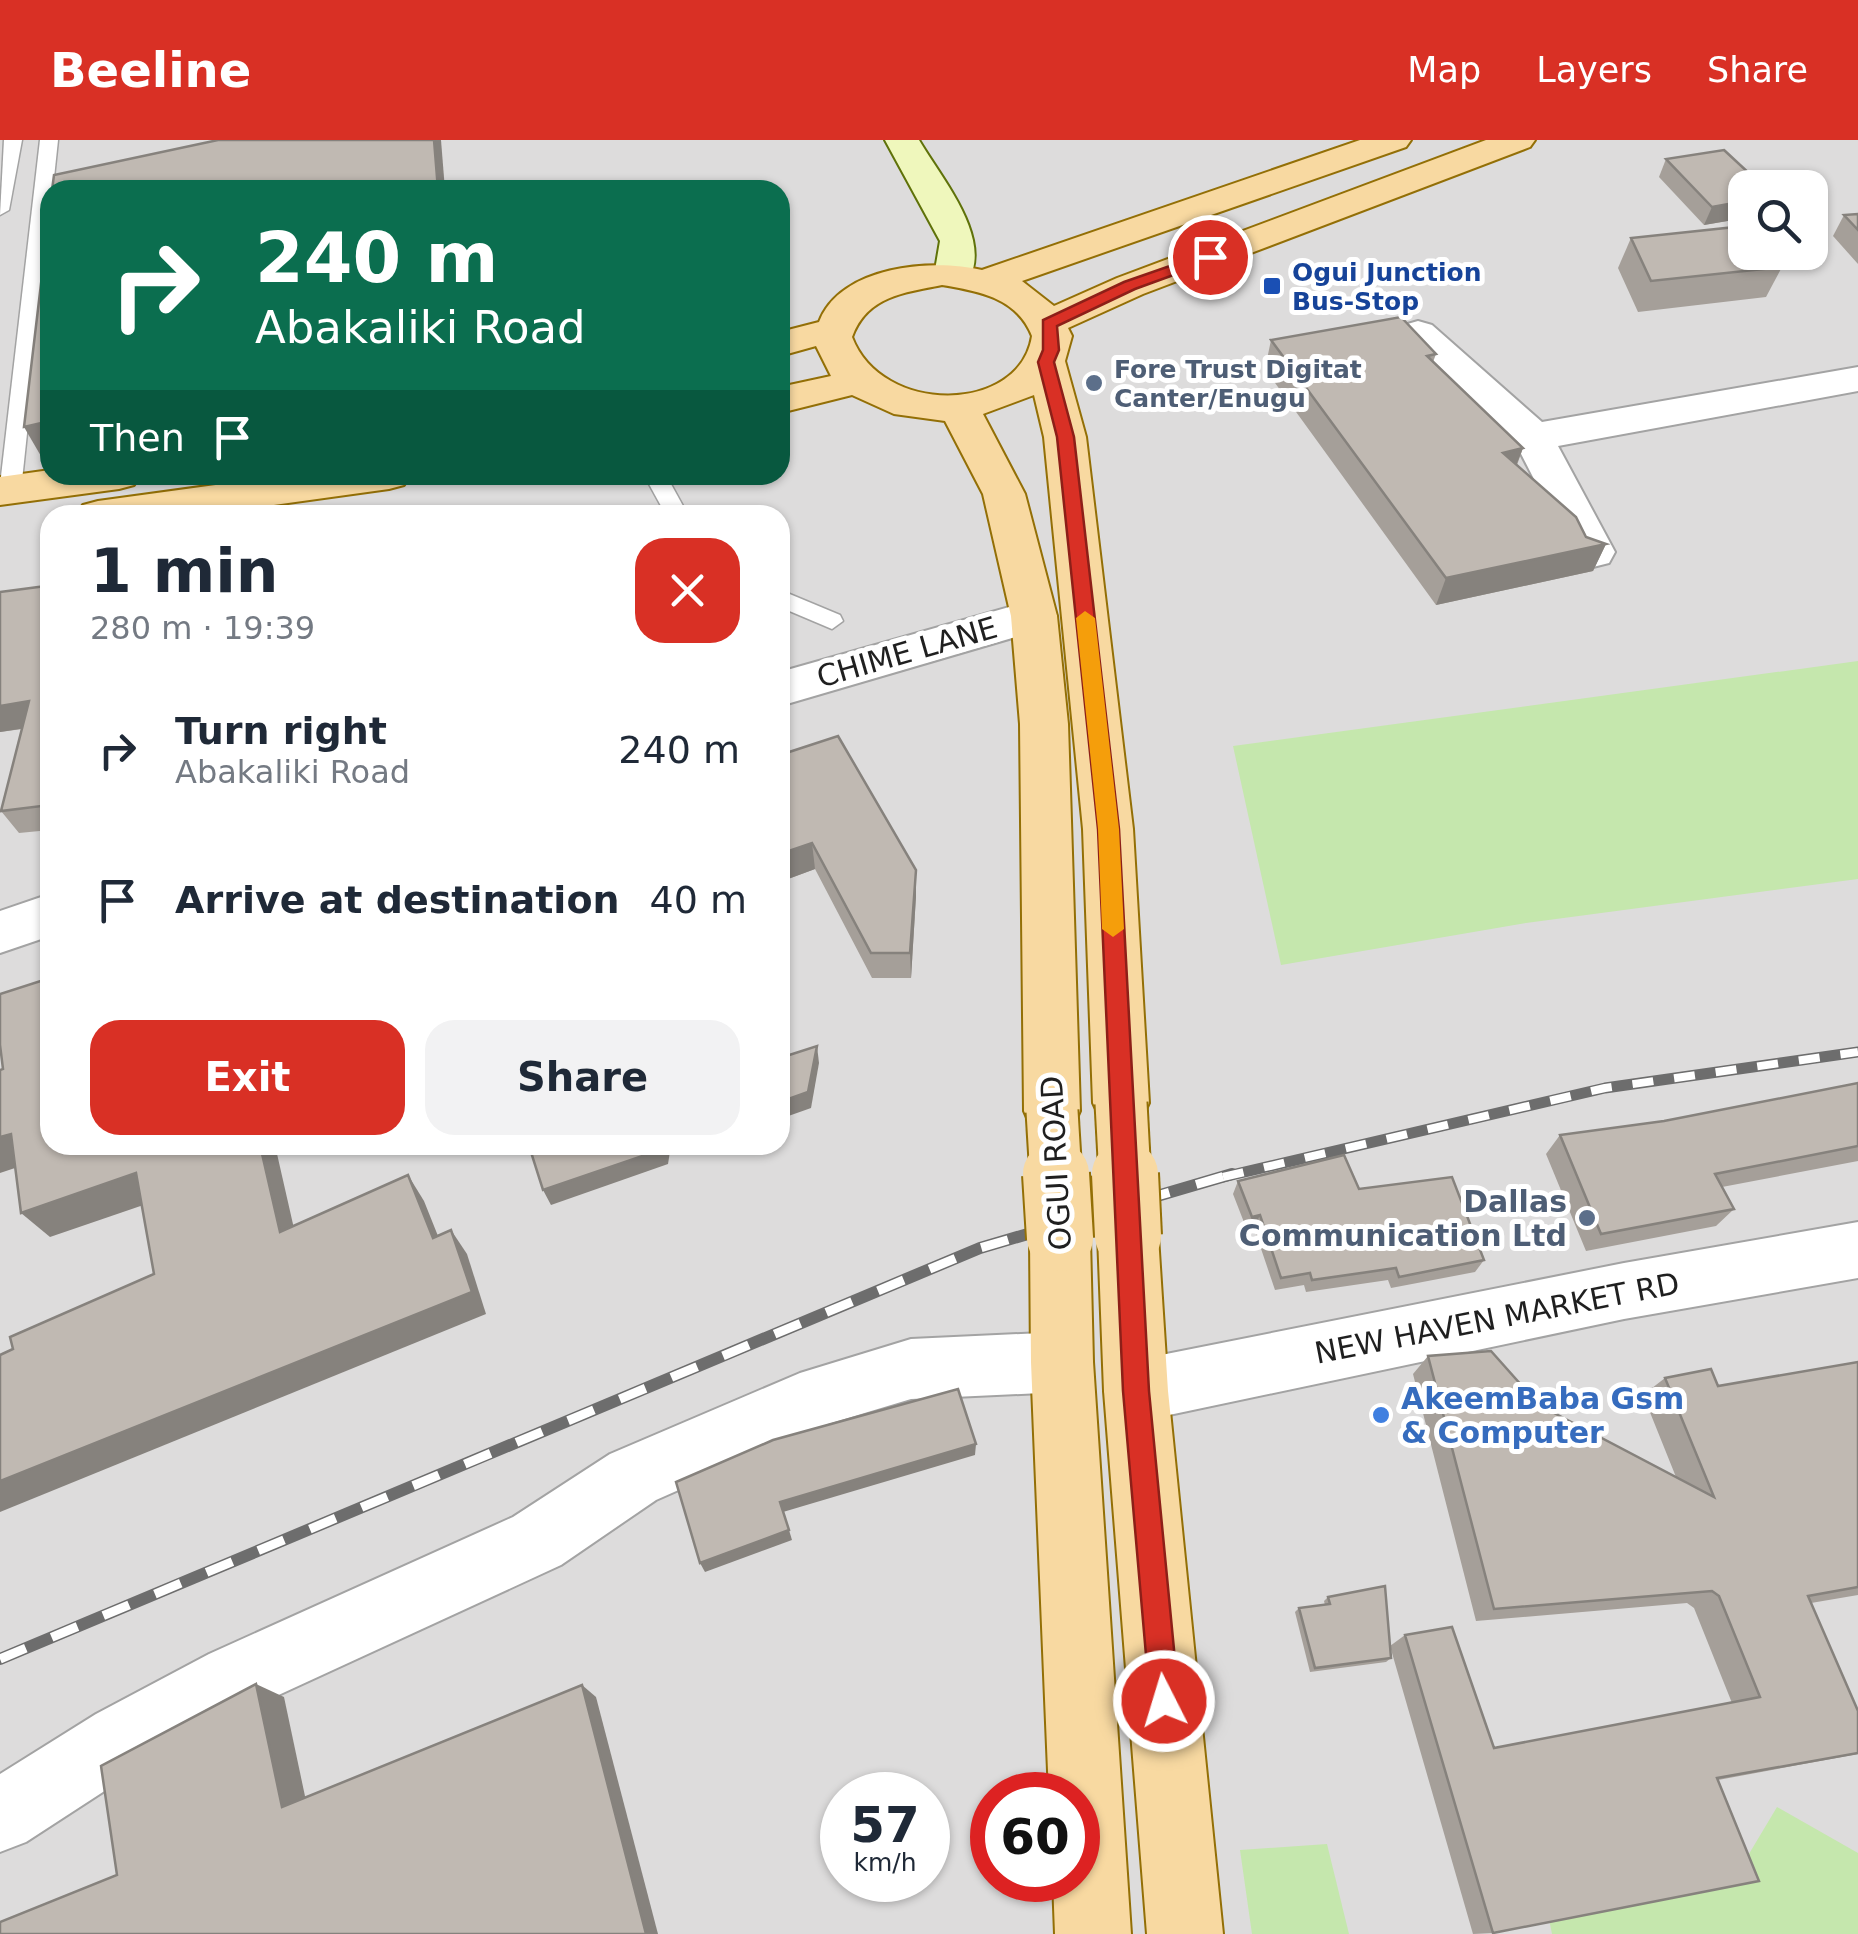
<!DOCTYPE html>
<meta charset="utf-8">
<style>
:root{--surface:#fff;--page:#f2f2f3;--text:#1f2937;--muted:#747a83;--accent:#d93025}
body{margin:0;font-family:"DejaVu Sans",sans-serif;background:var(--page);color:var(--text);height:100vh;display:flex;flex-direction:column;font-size:38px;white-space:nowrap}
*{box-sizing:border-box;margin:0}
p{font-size:32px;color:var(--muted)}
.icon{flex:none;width:55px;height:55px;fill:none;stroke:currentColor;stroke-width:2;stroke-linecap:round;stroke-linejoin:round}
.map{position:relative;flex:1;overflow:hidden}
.sheet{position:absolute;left:40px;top:365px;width:750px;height:650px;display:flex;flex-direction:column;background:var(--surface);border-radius:30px;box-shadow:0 2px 8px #0004}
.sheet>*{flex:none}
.top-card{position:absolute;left:40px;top:40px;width:750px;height:305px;border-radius:30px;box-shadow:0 2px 8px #0004;background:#0b6e4f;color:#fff;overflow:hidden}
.buttons{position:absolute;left:1728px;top:30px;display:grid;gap:20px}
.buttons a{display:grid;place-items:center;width:100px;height:100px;border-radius:20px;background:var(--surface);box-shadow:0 2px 8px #0004;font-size:50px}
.speed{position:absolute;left:820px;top:1632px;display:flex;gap:20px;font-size:50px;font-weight:700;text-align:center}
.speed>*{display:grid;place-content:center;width:130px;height:130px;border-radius:50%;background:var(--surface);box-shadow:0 2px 8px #0004;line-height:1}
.speed small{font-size:25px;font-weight:400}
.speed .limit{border:15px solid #d22;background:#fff;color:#111}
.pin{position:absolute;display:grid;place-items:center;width:85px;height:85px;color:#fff;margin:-42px;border:5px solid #fff;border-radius:50%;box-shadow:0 2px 10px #0007}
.me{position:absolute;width:110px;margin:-55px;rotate:355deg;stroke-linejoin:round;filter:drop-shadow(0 0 8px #0008)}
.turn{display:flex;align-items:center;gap:35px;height:210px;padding:0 50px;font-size:45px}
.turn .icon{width:130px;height:130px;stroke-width:2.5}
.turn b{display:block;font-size:70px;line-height:85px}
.then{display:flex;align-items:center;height:95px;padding:0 50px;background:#0003;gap:20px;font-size:38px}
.round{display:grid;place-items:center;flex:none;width:105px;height:105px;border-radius:30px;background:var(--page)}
.summary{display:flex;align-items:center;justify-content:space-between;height:170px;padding:0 50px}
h1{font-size:60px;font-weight:600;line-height:75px}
.action{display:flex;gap:20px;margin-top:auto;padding:20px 50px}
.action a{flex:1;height:115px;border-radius:30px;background:var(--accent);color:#fff;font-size:40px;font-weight:600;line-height:115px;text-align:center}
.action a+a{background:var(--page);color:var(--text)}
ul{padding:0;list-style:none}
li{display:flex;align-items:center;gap:30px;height:150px;padding:0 50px}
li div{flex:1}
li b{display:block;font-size:38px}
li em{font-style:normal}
header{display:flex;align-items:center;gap:60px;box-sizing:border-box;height:140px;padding:0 50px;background:var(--accent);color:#fff}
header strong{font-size:48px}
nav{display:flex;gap:55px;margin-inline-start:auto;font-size:35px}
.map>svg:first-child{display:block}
.residential{fill:#dddcdc;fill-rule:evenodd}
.grass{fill:#c5e7ad}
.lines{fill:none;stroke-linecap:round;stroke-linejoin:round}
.lane-casing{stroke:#a3a3a3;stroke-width:3}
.street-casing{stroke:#a3a3a3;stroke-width:4}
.secondary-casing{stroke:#5f7209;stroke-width:4}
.primary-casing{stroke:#936f06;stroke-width:4}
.lane{fill:#fff;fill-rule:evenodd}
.street{fill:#fff;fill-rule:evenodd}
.secondary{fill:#eff7bc;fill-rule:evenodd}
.primary{fill:#f8d9a1;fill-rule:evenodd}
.rail-far1-casing{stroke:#6d6d6d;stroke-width:11}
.rail-casing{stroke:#6d6d6d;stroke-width:12}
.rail-far1{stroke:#fff;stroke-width:8;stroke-dasharray:21;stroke-linecap:butt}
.rail{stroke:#fff;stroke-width:9;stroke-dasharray:28;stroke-linecap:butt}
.primary-bridge-far1-casing{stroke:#936f06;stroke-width:55;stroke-linecap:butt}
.primary-bridge-casing{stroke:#936f06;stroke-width:70;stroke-linecap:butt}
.primary-bridge-far1{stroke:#f8d9a1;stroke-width:51}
.primary-bridge{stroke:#f8d9a1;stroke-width:66}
.wall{fill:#a59f99}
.shaded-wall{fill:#86827d}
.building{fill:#c0b9b2;stroke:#86827d;stroke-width:2.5}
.route{fill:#d93025;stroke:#8d1f18;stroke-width:2.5}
.slow{fill:#f59e0b}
.transit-dot{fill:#1a4fb4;stroke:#fff;stroke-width:4}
.service-dot{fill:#5c6f8a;stroke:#fff;stroke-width:4}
.shop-dot{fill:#3f7fe0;stroke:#fff;stroke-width:4}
.labels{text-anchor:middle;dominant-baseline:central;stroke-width:10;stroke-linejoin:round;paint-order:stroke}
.far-transit-label{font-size:25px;font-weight:bold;fill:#164399;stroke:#fff;text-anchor:start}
.far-service-label{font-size:25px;font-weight:bold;fill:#4e5e75;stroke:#fff;text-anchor:start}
.street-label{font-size:30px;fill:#1f1f1f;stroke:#fff}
.service-label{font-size:30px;font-weight:bold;fill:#4e5e75;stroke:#fff;text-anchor:end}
.shop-label{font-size:30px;font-weight:bold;fill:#366cbe;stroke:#fff;text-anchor:start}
</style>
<header>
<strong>Beeline</strong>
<nav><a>Map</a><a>Layers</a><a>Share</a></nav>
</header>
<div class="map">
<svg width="1858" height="1794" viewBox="0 0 1858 1794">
<rect width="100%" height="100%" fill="#efede5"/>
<!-- residential -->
<path class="residential" d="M0 0H1858V1794H0ZM1745 48H1810V112H1745ZM50 50H780V335H50ZM50 375H780V1005H50ZM842 1655H928V1740H842ZM992 1655H1078V1740H992Z"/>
<!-- grass -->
<g class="grass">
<polygon points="1858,521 1858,739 1526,783 1281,825 1233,606"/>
<polygon points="1777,1667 1858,1713 1858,1794 1552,1794 1549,1779 1731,1744"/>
<polygon points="1327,1704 1349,1794 1252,1794 1240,1710"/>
</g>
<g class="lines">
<!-- lane casing -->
<g class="lane-casing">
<g id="lane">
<polygon points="4,0 22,0 9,70 0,75"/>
<polygon points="40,0 58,0 21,350 10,357 2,355 0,345"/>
<polygon points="644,335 666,335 688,375 666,375"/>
<polygon points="780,450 840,475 843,481 832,489 780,467"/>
</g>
</g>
<!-- street casing -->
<g class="street-casing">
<g id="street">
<polygon points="1418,181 1432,185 1542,282 1858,227 1858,251 1558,306 1615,412 1609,423 1593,427 1577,423 1516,304 1404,201 1399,193 1404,185"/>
<polygon points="1034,460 1050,465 1057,476 1050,487 780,566 780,532"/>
<polygon points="50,754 50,796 0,813 0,771"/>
<polygon points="1858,1082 1858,1138 1624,1179 1136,1282 1114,1273 1104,1251 1114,1229 1136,1220 1624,1123"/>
<polygon points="1062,1192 1084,1201 1093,1222 1084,1243 1062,1252 911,1259 828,1284 656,1360 561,1425 259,1564 146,1624 26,1702 0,1712 0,1634 96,1574 209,1514 513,1377 610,1314 800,1233 911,1199"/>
</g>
</g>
<!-- secondary casing -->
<g class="secondary-casing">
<path id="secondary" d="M885 0H919C941 38 996 101 966 144H940L934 136 940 101Z"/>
</g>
<!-- primary casing -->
<g class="primary-casing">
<g id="primary">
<path d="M1360 0H1411L1406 7 1022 141 1054 166 1117 138 1486 0H1535L1530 7 1143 154 1068 188 1072 196 1065 221 1086 297 1133 689 1149 963 1141 980 1121 988 1101 980 1093 963 1083 689 1044 297 1034 255 983 274 1025 354 1057 476 1068 584 1080 971 1072 989 1052 996 1032 989 1024 971 1020 584 1011 476 983 354 945 281 894 274 852 255 780 273V247L831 236 816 206 780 216V192L819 182C840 126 932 118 982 130ZM942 145C979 151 1017 158 1032 196 1020 274 882 276 852 197 867 156 903 153 942 145Z"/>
<polygon points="50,330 50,335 140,335 134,345 119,349 0,365 0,337"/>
<polygon points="288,335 410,335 404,345 389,349 201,375 76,375 83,365 98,361"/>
<polygon points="1128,1069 1149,1077 1158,1096 1168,1251 1223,1794 1147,1794 1104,1251 1098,1096 1107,1077"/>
<polygon points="1060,1071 1081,1079 1090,1098 1093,1222 1131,1794 1055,1794 1053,1740 1078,1740 1078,1655 1049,1655 1031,1222 1030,1098 1039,1079"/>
</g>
</g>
<!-- lane -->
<use href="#lane" class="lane"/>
<!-- street -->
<use href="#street" class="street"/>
<!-- secondary -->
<use href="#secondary" class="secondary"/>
<!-- primary -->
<use href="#primary" class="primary"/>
<!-- rail-far1 casing -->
<g class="rail-far1-casing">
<polyline id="rail-far1" points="1223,1037 1605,948 1858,912"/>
</g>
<!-- rail casing -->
<g class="rail-casing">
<polyline id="rail" points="0,1519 980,1108 1232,1034"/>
</g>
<!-- rail-far1 -->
<use href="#rail-far1" class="rail-far1"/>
<!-- rail -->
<use href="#rail" class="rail"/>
<!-- primary-bridge-far1 casing -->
<g class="primary-bridge-far1-casing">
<g id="primary-bridge-far1">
<polyline points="1121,963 1125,1037"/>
<polyline points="1052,971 1056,1037"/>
</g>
</g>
<!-- primary-bridge casing -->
<g class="primary-bridge-casing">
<g id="primary-bridge">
<polyline points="1056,1034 1060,1098"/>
<polyline points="1125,1034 1128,1096"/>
</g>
</g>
<!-- primary-bridge-far1 -->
<use href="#primary-bridge-far1" class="primary-bridge-far1"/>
<!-- primary-bridge -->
<use href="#primary-bridge" class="primary-bridge"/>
</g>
<!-- wall -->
<g class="wall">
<polygon points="1666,19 1745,48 1745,78 1704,85 1659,37"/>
<polygon points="1858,74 1858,124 1833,96 1844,75"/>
<polygon points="1631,98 1782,127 1766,157 1638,172 1618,128"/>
<polygon points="1271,200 1436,214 1433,222 1523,308 1517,325 1586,397 1606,404 1593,431 1436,465 1265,229"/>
<polygon points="0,452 50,452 50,690 19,693 1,671 22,589 0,592"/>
<polygon points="780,615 916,730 916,756 911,838 872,838 815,729 780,742"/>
<polygon points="1858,943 1858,1021 1722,1047 1734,1069 1716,1086 1586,1111 1546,1014 1560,995 1664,981"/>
<polygon points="1238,1041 1359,1049 1484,1120 1475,1132 1391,1148 1388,1140 1306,1152 1304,1145 1275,1150 1254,1088 1247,1090 1233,1054"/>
<polygon points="1428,1216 1539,1265 1676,1337 1643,1255 1665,1238 1718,1246 1858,1222 1858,1455 1811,1463 1858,1571 1858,1614 1718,1640 1493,1793 1473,1794 1390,1506 1405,1495 1494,1608 1732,1563 1694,1468 1687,1463 1476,1481 1413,1234"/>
<polygon points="1328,1457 1391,1518 1386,1522 1310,1532 1295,1472 1299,1468 1325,1465 1324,1461"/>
</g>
<!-- shaded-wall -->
<g class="shaded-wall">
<polygon points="434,0 441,0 445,50 438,50"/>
<polygon points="1745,61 1745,78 1704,85 1712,67"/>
<polygon points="50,281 50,322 45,323 24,287"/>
<polygon points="1523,308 1512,336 1503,313"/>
<polygon points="1606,404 1593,431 1436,465 1446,438"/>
<polygon points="46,446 50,452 50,484 42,472"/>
<polygon points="29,561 46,585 0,592 0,566"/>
<polygon points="812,703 815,729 780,742 780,714"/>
<polygon points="916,730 916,756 911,838 910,813"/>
<polygon points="817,906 819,923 811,968 780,979 780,962"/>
<polygon points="11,994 39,1020 0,1033 0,997"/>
<polygon points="260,1005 275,1005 300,1115 280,1092"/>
<polygon points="664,1005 671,1005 668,1024 551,1065 543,1050"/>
<polygon points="136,1033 161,1059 50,1097 21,1073"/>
<polygon points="408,1035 424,1061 448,1121 433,1098"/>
<polygon points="1260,1075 1254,1088 1247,1090 1252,1077"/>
<polygon points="451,1090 467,1114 486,1174 0,1372 0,1341"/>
<polygon points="976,1304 975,1315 783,1372 780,1362"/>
<polygon points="789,1390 792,1400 705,1432 700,1423"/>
<polygon points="256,1544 284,1557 309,1675 282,1667"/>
<polygon points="582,1545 596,1557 658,1794 646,1794"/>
</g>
<!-- building -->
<g class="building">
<polygon points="218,0 434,0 438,50 52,50 54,35"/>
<polygon points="1724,10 1765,48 1745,48 1745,61 1712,67 1666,19"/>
<polygon points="50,68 50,281 24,287"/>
<polygon points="1858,74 1858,90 1844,75"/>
<polygon points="1745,86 1745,112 1769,112 1782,127 1651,141 1631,98"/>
<polygon points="1401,177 1436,214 1427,216 1523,308 1503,313 1576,377 1586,397 1606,404 1446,438 1271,200"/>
<polygon points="554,371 556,375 532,375"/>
<polygon points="46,446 42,472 50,471 50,665 1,671 29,561 0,566 0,452"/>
<polygon points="838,596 916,730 910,813 871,813 812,703 780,714 780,650 782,650 780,645 780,615"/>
<polygon points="50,838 50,1005 260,1005 280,1092 408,1035 433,1098 451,1090 472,1152 0,1341 0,1215 13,1209 10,1197 154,1134 136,1033 21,1073 11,994 0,997 0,930 3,929 0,905 0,854"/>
<polygon points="817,906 808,952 780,962 780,918"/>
<polygon points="1858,943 1858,1006 1715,1034 1734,1069 1601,1094 1560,995 1664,981"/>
<polygon points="541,1005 664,1005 663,1009 543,1050 530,1009"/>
<polygon points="1344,1015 1359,1049 1452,1037 1484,1120 1399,1137 1396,1128 1312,1140 1310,1133 1281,1138 1260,1075 1252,1077 1238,1041"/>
<polygon points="1491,1211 1539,1265 1714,1357 1665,1238 1711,1229 1718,1246 1858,1222 1858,1447 1808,1456 1858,1571 1858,1613 1717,1638 1759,1741 1493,1793 1405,1495 1452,1487 1494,1608 1760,1557 1719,1456 1712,1451 1494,1469 1428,1216"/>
<polygon points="958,1249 976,1304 780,1362 789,1390 700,1423 676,1342 773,1300"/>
<polygon points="1385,1446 1391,1518 1315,1528 1299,1468 1330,1464 1328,1457"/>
<polygon points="256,1544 282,1667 582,1545 646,1794 0,1794 0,1782 117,1735 101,1626"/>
</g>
<!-- route -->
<polygon class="route" points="1210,112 1218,117 1215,120 1135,149 1057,186 1059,210 1054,222 1074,297 1119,689 1149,1251 1179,1561 1175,1572 1164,1576 1154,1572 1150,1561 1123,1251 1098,689 1057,297 1038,222 1043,210 1043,180 1124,142"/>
<!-- slow -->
<polygon class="slow" points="1085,471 1095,478 1119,689 1124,789 1113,797 1102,789 1098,689 1076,478"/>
<!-- markers -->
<rect class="transit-dot" x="1262" y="136" width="20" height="20" rx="5"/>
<g class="service-dot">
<circle cx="1094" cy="243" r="10"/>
<circle cx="1587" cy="1078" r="10"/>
</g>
<circle class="shop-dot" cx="1381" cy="1275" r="10"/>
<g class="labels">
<!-- far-transit labels -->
<g class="far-transit-label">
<text x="1292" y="132">Ogui Junction<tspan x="1292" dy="29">Bus-Stop</tspan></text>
</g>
<!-- far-service labels -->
<g class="far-service-label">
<text x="1114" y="229">Fore Trust Digitat<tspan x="1114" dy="29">Canter/Enugu</tspan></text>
</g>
<!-- street labels -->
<g class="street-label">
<text transform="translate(907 512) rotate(-16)">CHIME LANE</text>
<text transform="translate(1056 1023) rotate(-93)">OGUI ROAD</text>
<text transform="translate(1497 1178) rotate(-11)">NEW HAVEN MARKET RD</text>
</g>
<!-- service labels -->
<g class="service-label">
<text x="1567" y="1061">Dallas<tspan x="1567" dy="34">Communication Ltd</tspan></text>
</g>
<!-- shop labels -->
<g class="shop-label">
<text x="1401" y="1258">AkeemBaba Gsm<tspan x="1401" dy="34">&amp; Computer</tspan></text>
</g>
</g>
</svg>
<div class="buttons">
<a><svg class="icon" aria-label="search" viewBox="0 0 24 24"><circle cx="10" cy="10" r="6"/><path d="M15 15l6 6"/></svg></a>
</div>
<div class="speed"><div>57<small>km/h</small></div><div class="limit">60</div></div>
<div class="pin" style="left:1210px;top:117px;background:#d93025"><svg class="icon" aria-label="arrive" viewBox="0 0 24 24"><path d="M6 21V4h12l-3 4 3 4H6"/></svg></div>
<svg class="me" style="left:1164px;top:1561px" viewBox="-20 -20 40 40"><circle r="17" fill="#d93025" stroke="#fff" stroke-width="3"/><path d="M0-11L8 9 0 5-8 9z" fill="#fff"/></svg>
<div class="top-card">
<div class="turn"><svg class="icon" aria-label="right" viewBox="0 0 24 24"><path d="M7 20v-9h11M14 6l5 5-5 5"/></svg><div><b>240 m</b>Abakaliki Road</div></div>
<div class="then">Then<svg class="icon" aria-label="arrive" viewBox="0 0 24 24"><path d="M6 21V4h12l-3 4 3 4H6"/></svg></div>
</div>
<section class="sheet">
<div class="summary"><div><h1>1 min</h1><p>280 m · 19:39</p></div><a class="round" style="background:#d93025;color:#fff"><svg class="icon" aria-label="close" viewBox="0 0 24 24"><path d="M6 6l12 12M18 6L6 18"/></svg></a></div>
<ul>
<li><svg class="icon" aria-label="right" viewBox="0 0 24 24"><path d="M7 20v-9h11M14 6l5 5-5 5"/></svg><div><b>Turn right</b><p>Abakaliki Road</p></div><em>240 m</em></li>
<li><svg class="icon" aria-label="arrive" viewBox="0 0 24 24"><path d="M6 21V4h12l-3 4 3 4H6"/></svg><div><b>Arrive at destination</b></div><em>40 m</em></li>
</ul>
<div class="action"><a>Exit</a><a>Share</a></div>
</section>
</div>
